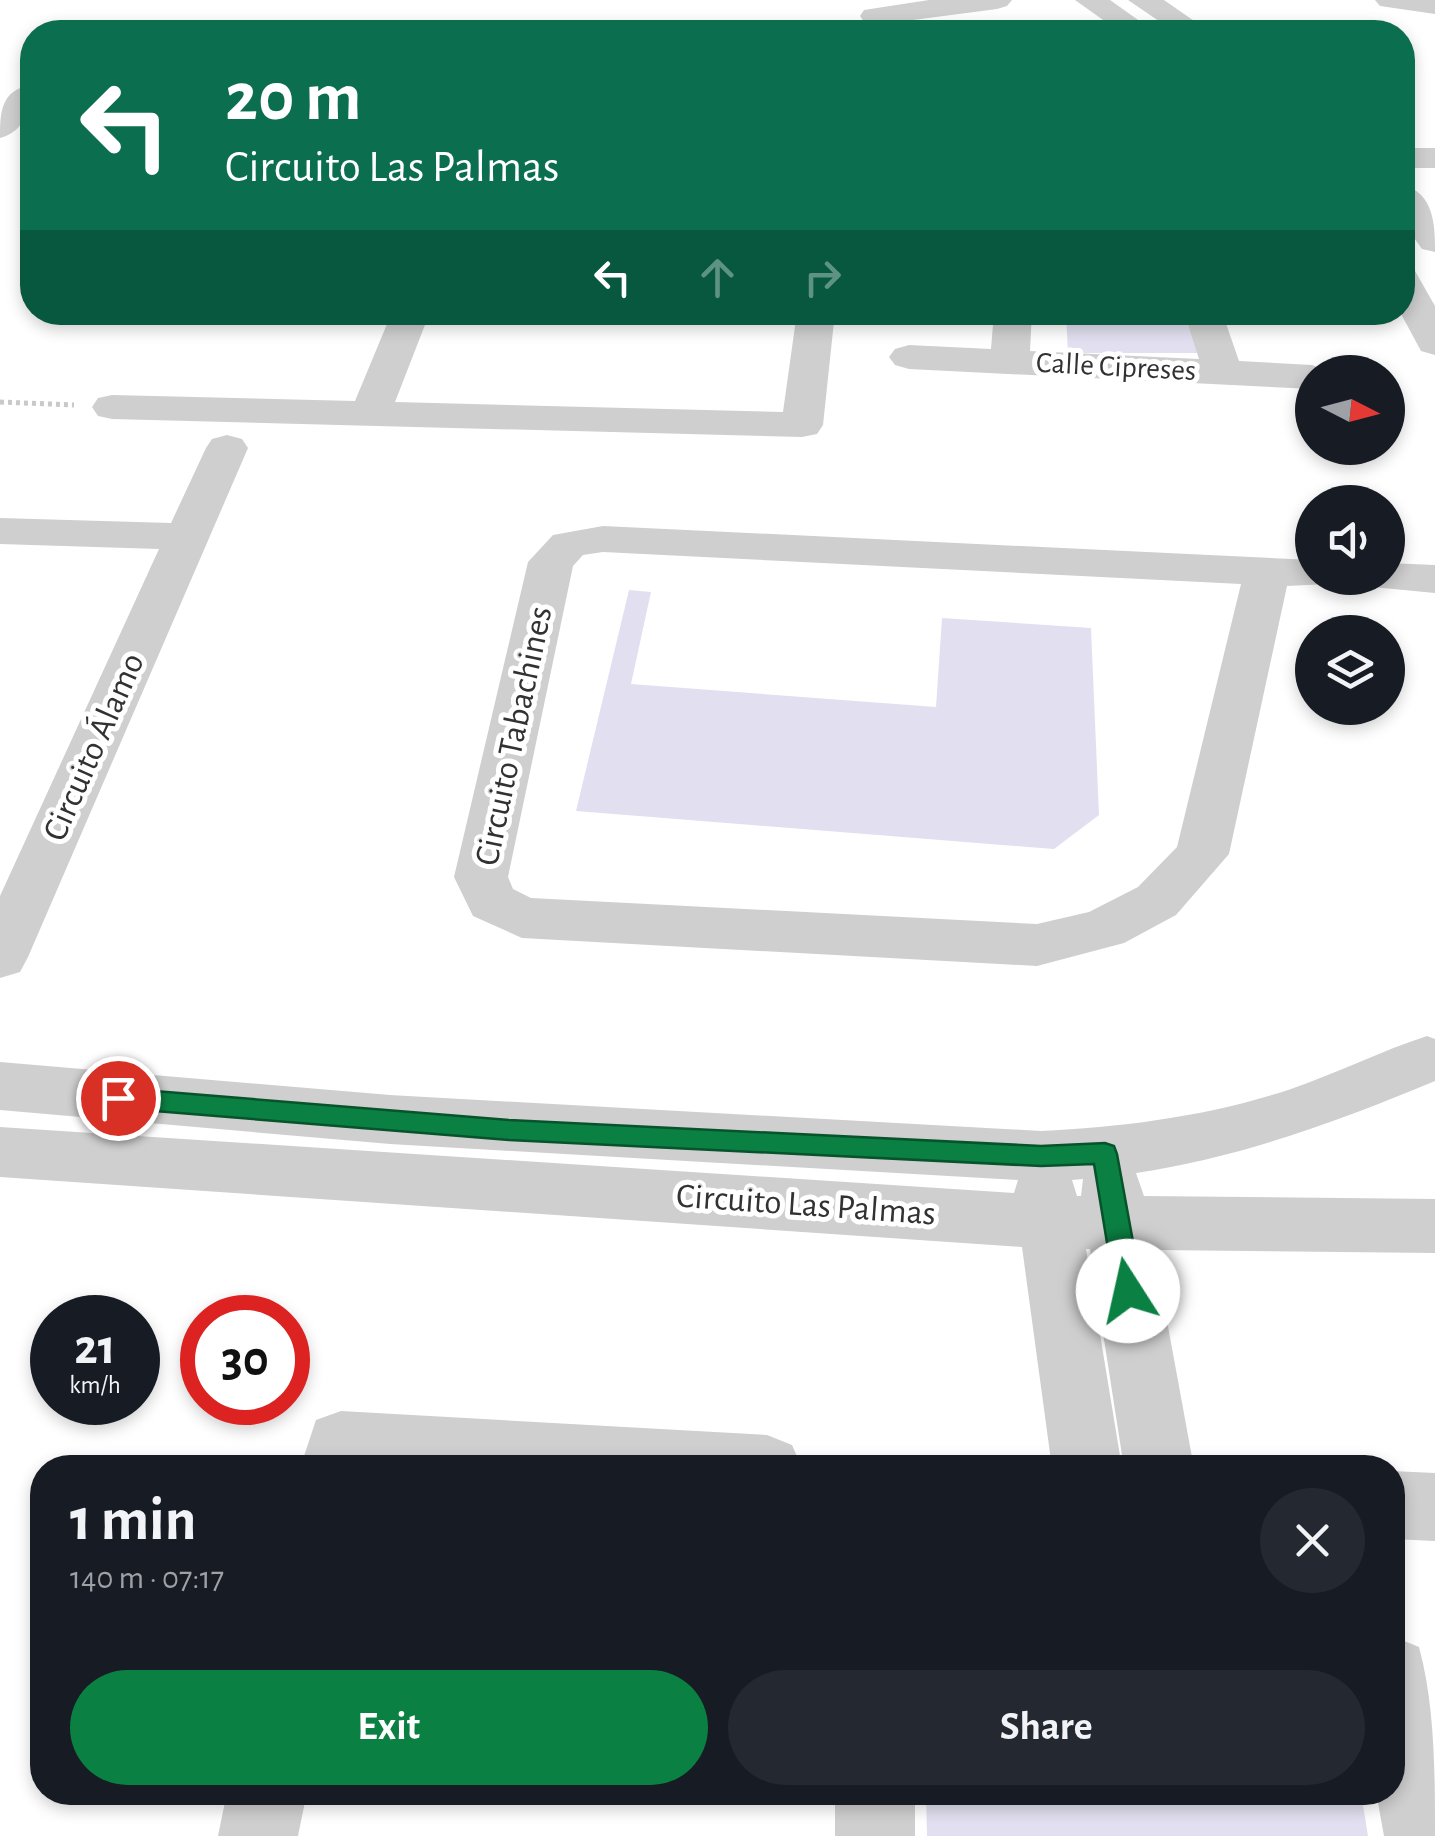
<!DOCTYPE html>
<meta charset="utf-8">
<style>
:root{--surface:#171b24;--page:#242831;--text:#f1f3f6;--muted:#9ea1a6;--accent:#0b8043}
body{margin:0;font-family:"Alegreya Sans",sans-serif;background:var(--page);color:var(--text);height:100vh;display:flex;flex-direction:column;font-size:38px;white-space:nowrap}
*{box-sizing:border-box;margin:0}
p{font-size:32px;color:var(--muted)}
.icon{flex:none;width:55px;height:55px;fill:none;stroke:currentColor;stroke-width:2;stroke-linecap:round;stroke-linejoin:round}
.map{position:relative;flex:1;overflow:hidden}
.drawer{position:absolute;left:30px;top:1455px;width:1375px;height:350px;display:flex;flex-direction:column;background:var(--surface);border-radius:40px;box-shadow:0 5px 15px #0003}
.drawer>*{flex:none}
.banner{position:absolute;left:20px;top:20px;width:1395px;height:305px;border-radius:40px;box-shadow:0 5px 15px #0003;background:#0b6e4f;color:#fff;overflow:hidden}
.needle{width:65px;rotate:96deg}
.controls{position:absolute;left:1295px;top:355px;display:grid;gap:20px}
.controls a{display:grid;place-items:center;width:110px;height:110px;border-radius:50%;background:var(--surface);box-shadow:0 5px 15px #0003;font-size:50px}
.speed{position:absolute;left:30px;top:1295px;display:flex;gap:20px;font-size:50px;font-weight:700;text-align:center}
.speed>*{display:grid;place-content:center;width:130px;height:130px;border-radius:50%;background:var(--surface);box-shadow:0 5px 15px #0003;line-height:1}
.speed small{font-size:25px;font-weight:400}
.speed .limit{border:15px solid #d22;background:#fff;color:#111}
.pin{position:absolute;display:grid;place-items:center;width:85px;height:85px;color:#fff;margin:-42px;border:5px solid #fff;border-radius:50%;box-shadow:0 2px 10px #0007}
.me{position:absolute;width:110px;margin:-55px;rotate:350deg;stroke-linejoin:round;filter:drop-shadow(0 0 8px #0008)}
.turn{display:flex;align-items:center;gap:35px;height:210px;padding:0 40px;font-size:45px}
.turn .icon{width:130px;height:130px;stroke-width:2.5}
.turn b{display:block;font-size:70px;line-height:85px}
.lanes{display:flex;align-items:center;height:95px;padding:0 40px;background:#0003;justify-content:center;gap:50px;direction:ltr}
.lanes .off{opacity:.35}
.round{display:grid;place-items:center;flex:none;width:105px;height:105px;border-radius:52px;background:var(--page)}
.overview{display:flex;align-items:center;justify-content:space-between;height:170px;padding:0 40px}
h1{font-size:60px;font-weight:700;line-height:75px}
.primary-button{display:flex;gap:20px;margin-top:auto;padding:20px 40px}
.primary-button a{flex:1;height:115px;border-radius:60px;background:var(--accent);color:#fff;font-size:40px;font-weight:700;line-height:115px;text-align:center}
.primary-button a+a{background:var(--page);color:var(--text)}
.map>svg:first-child{display:block}
.green{fill:#e2e0f0}
.lines{fill:none;stroke-linecap:round;stroke-linejoin:round}
.path{stroke:#c9c9c9;stroke-width:5;stroke-dasharray:4 4;stroke-linecap:butt}
.minor{fill:#cfcfcf;fill-rule:evenodd}
.route{fill:#0b8043;stroke:#07532c;stroke-width:2.5}
.labels{text-anchor:middle;dominant-baseline:central;stroke-width:10;stroke-linejoin:round;paint-order:stroke}
.far-street-label{font-size:30px;fill:#323232;stroke:#fff}
.street-label{font-size:35px;fill:#323232;stroke:#fff}
</style>
<div class="map">
<svg width="1435" height="1836" viewBox="0 0 1435 1836">
<rect width="100%" height="100%" fill="#fff"/>
<!-- green -->
<g class="green">
<polygon points="1066,313 1183,313 1200,353 1068,353"/>
<polygon points="629,590 651,592 631,684 936,707 942,618 1091,628 1099,815 1054,849 576,811"/>
<polygon points="926,1793 1361,1793 1368,1836 927,1836"/>
</g>
<g class="lines">
<!-- path -->
<polyline class="path" points="0,402 74,405"/>
<!-- minor -->
<g class="minor">
<polygon points="929,0 1012,0 1007,6 997,9 875,25 864,22 860,16 864,10"/>
<polygon points="1075,0 1110,0 1155,32 1120,32"/>
<polygon points="1128,0 1164,0 1210,32 1175,32"/>
<polygon points="1375,0 1435,0 1435,14 1380,6"/>
<path d="M26 86 32 88C32 110 23 132 0 138 0 115 0 93 26 86Z"/>
<rect x="1402" y="148" width="33" height="20"/>
<path d="M1402 185C1434 192 1435 225 1435 252L1422 249 1402 221Z"/>
<polygon points="1402,268 1415,271 1435,306 1435,355 1421,351 1400,312"/>
<polygon points="392,312 430,312 395,402 783,412 797,312 835,312 823,425 817,434 802,437 112,419 98,416 92,407 98,398 112,395 355,401"/>
<polygon points="994,312 1032,312 1030,351 1199,359 1184,312 1222,312 1239,361 1312,365 1329,372 1312,372 1312,389 909,369 895,365 889,357 895,349 909,345 991,349"/>
<polygon points="227,435 242,439 248,448 28,957 20,972 0,978 0,896 159,549 0,544 0,518 171,523 206,448 212,439"/>
<path d="M603 526 1312 560V578H1332L1328 584 1287 586 1229 854 1176 915 1124 943 1037 966 522 938 473 916 454 877 528 562 553 535ZM603 552 1241 584 1177 847 1138 887 1089 912 1037 924 531 898 513 889 508 877 573 566 583 555Z"/>
<polygon points="1388,563 1435,565 1435,593 1372,587 1366,578 1388,578"/>
<path d="M1427 1036 1435 1039V1081C1337 1122 1241 1157 1136 1173L1144 1196 1435 1199V1253L1154 1250 1194 1468H1124L1090 1249H1086L1122 1468H1052L1022 1247 0 1177V1127L1014 1193 1018 1180 390 1144 0 1110V1062L390 1095 1041 1131C1125 1127 1210 1116 1291 1089 1337 1073 1381 1051 1427 1036ZM1083 1179 1081 1196H1077L1072 1180Z"/>
<polygon points="341,1411 767,1435 792,1445 802,1468 300,1468 316,1420"/>
<polygon points="1392,1471 1435,1473 1435,1541 1392,1539"/>
<path d="M1392 1636 1419 1647C1435 1706 1435 1773 1435 1836H1384L1376 1792H1392Z"/>
<polygon points="227,1792 307,1792 298,1836 218,1836"/>
<rect x="835" y="1792" width="80" height="44"/>
</g>
</g>
<!-- route -->
<polygon class="route" points="118,1088 509,1120 1041,1146 1105,1143 1114,1146 1117,1154 1142,1291 1138,1300 1128,1303 1119,1300 1115,1291 1094,1164 1041,1166 509,1140 118,1108 110,1105 106,1098 110,1091"/>
<g class="labels">
<!-- far-street labels -->
<g class="far-street-label">
<text transform="translate(1116 367) rotate(3)">Calle Cipreses</text>
</g>
<!-- street labels -->
<g class="street-label">
<text transform="translate(514 736) rotate(-78)">Circuito Tabachines</text>
<text transform="translate(94 747) rotate(-66)">Circuito Álamo</text>
<text transform="translate(806 1205) rotate(4)">Circuito Las Palmas</text>
</g>
</g>
</svg>
<div class="controls">
<a><svg class="needle" viewBox="-14 -14 28 28"><path d="M0-13l5 13h-10z" fill="#e53935"/><path d="M0 13l5-13h-10z" fill="#9ea1a6"/></svg></a>
<a><svg class="icon" aria-label="sound" viewBox="0 0 24 24"><path d="M4 9h4l5-4v14l-5-4H4zM17 9q2 3 0 6"/></svg></a>
<a><svg class="icon" aria-label="layers" viewBox="0 0 24 24"><path d="M12 4l9 5-9 5-9-5zM3 14l9 5 9-5"/></svg></a>
</div>
<div class="speed"><div>21<small>km/h</small></div><div class="limit">30</div></div>
<div class="pin" style="left:118px;top:1098px;background:#d93025"><svg class="icon" aria-label="arrive" viewBox="0 0 24 24"><path d="M6 21V4h12l-3 4 3 4H6"/></svg></div>
<svg class="me" style="left:1128px;top:1291px" viewBox="-20 -20 40 40"><circle r="19" fill="#fff"/><path d="M0-13L10 11 0 6-10 11z" fill="#0b8043"/></svg>
<div class="banner">
<div class="turn"><svg class="icon" aria-label="left" viewBox="0 0 24 24"><path d="M17 20v-9H6M10 6l-5 5 5 5"/></svg><div><b>20 m</b>Circuito Las Palmas</div></div>
<div class="lanes"><svg class="icon" aria-label="left" viewBox="0 0 24 24"><path d="M17 20v-9H6M10 6l-5 5 5 5"/></svg><svg class="icon off" aria-label="ahead" viewBox="0 0 24 24"><path d="M12 20V5M6 11l6-6 6 6"/></svg><svg class="icon off" aria-label="right" viewBox="0 0 24 24"><path d="M7 20v-9h11M14 6l5 5-5 5"/></svg></div>
</div>
<section class="drawer">
<div class="overview"><div><h1>1 min</h1><p>140 m · 07:17</p></div><a class="round"><svg class="icon" aria-label="close" viewBox="0 0 24 24"><path d="M6 6l12 12M18 6L6 18"/></svg></a></div>
<div class="primary-button"><a>Exit</a><a>Share</a></div>
</section>
</div>
